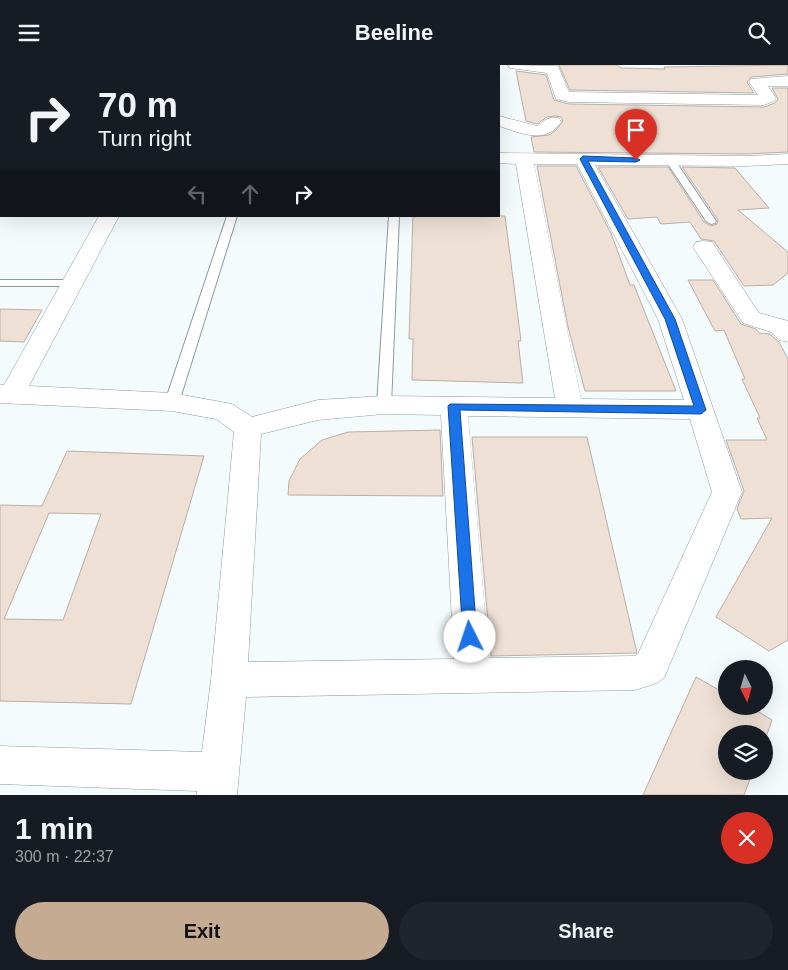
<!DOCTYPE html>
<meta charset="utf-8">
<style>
:root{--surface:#171b24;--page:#20242c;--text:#f1f3f6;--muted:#9ea1a6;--accent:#c5ab92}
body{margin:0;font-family:Arial,sans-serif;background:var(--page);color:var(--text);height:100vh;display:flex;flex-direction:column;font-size:19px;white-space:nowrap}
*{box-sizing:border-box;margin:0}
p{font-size:16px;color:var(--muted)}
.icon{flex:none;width:28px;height:28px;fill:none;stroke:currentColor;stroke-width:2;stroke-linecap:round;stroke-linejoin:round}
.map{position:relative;height:730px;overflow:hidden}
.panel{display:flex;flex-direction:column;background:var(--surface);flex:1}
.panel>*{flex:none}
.guide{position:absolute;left:0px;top:0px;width:500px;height:152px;box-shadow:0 5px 20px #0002;background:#171b24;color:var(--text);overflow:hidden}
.needle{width:32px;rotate:175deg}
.controls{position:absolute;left:718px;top:595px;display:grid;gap:10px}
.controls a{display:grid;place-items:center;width:55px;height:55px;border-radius:50%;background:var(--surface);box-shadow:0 5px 20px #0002;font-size:25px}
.pin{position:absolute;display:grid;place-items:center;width:42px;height:42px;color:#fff;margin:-51px -21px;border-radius:50% 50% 50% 0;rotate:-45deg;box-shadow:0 0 5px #0007}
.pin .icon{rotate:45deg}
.me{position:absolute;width:55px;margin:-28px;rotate:356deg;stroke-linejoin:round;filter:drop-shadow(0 0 4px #0008)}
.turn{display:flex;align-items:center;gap:18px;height:105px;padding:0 15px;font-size:22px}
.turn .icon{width:65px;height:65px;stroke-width:2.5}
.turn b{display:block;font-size:35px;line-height:42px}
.lanes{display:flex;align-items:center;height:48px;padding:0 15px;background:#0003;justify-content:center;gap:25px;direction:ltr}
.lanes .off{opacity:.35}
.round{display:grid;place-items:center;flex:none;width:52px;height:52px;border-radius:26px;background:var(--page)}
.headline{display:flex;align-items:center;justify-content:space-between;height:85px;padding:0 15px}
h1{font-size:30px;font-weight:700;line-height:38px}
.action{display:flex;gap:10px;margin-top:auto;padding:10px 15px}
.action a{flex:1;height:58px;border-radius:30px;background:var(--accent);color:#111;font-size:20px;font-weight:700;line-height:58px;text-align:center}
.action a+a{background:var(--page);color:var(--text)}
header{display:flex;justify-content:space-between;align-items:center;height:65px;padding:0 15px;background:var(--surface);font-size:22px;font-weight:700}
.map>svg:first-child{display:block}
.building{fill:#efe0d5;stroke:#bcaea4;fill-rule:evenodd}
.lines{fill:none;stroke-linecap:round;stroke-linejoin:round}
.lane-casing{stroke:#8a9ca1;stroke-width:2}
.street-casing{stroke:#8a9ca1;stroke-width:1}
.lane{fill:#fff;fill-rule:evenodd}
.street{fill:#fff;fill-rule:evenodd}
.route{fill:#1a73e8;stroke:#114b97}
</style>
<header><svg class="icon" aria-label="menu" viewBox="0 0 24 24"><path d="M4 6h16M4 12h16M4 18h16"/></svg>Beeline<svg class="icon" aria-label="search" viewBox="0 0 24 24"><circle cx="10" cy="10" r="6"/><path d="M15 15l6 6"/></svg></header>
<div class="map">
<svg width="788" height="730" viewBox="0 0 788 730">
<rect width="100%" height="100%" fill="#f3fbfd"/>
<!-- building -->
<g class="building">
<polygon points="559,0 617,0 621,3 665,4 664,2 788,0 788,9 751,12 747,17 754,28 570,25"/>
<polygon points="516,6 546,10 554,35 569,39 764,42 775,38 778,34 772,23 788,23 788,87 746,89 534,87 531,72 549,70 556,65 563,56 561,52 555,51 547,52 537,59 526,56"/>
<polygon points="537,101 576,101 611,168 630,220 634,220 676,326 585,326 568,262"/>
<polygon points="598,102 668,102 704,157 711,161 717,159 718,155 682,102 735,103 769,143 738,145 788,187 788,208 773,220 744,221 714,176 701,174 690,157 661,159 657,152 628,154"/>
<polygon points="413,151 505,151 521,276 518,276 523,318 412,315 413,274 409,274"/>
<polygon points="688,215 713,215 741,259 756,264 759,268 770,269 779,277 788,294 788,575 769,586 716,552 772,453 741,454 737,444 744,426 726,375 767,375 757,353 760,353 742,314 745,314 724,265 715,266"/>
<polygon points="0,244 42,245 24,277 0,276"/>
<polygon points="440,365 443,431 288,430 289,416 300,394 322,375 348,367"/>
<polygon points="472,372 587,372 637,588 491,591"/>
<path d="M67 386 204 391 131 639 0 636V440L42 441ZM49 448 101 449 63 555 4 554Z"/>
<polygon points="696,612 726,629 726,641 749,641 772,655 764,678 764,669 726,669 726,706 753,706 744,730 643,730"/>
</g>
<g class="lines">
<!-- lane casing -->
<g class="lane-casing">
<g id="lane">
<rect x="0" y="79" width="1" height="6"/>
<polygon points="671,93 674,94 716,156 715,158 711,159 706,156 666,96"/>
<rect x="0" y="126" width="1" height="6"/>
<polygon points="227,151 237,151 179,337 177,340 167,340 165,337"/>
<polygon points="389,151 399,151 391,340 389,343 379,343 377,340"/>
<polygon points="0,215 72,215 78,218 72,221 0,221"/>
</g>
</g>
<!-- street casing -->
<g class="street-casing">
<g id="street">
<polygon points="120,0 136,0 136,1 121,1"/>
<polygon points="192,0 208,0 209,1 193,1"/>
<polygon points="348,0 369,0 370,1 349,1"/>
<polygon points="508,0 558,1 569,27 758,30 749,17 751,14 788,11 788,21 768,21 776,33 774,36 764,40 569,37 556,34 547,8 510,3"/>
<polygon points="1,13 1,23 0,24 0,14"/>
<path d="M499 51 537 61C545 55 549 51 559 53L561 57C546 80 520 68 499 61Z"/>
<path d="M499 88 746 91 788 89V99L746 101 595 100 682 254 742 427 664 613 657 618 635 625 246 632 237 730H197V726L0 719V681L202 687 211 615 234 367 216 354 172 346 0 338V320H4L99 151H119L29 321 172 328 232 339 252 352 318 335 384 331 555 333 516 99 499 98ZM534 99H577L658 254 684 335 581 334ZM384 349 441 350 454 594 248 597 261 369 318 355ZM468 351 690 354 712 427 638 589 635 591 489 593Z"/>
<polygon points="704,176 712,177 759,248 788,256 788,277 779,275 771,267 743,258 693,182 696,177"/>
</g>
</g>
<!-- lane -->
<use href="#lane" class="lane"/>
<!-- street -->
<use href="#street" class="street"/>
</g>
<!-- route -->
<polygon class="route" points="583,91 636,93 640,95 636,97 588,96 675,254 706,345 701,349 460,345 477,572 475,576 470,578 465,576 463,572 448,341 450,339 694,341 665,254 580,94"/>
</svg>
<div class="controls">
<a><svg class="needle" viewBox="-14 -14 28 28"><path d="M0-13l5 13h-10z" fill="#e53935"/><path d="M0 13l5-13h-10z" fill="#9ea1a6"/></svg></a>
<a><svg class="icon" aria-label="layers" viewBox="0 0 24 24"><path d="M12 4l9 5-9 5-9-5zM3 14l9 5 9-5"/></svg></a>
</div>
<div class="pin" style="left:636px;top:95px;background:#d93025"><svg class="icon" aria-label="arrive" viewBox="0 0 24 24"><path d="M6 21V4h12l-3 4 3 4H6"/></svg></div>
<svg class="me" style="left:470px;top:572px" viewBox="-20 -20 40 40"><circle r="19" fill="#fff"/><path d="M0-13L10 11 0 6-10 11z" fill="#1a73e8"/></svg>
<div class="guide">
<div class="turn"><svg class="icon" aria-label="right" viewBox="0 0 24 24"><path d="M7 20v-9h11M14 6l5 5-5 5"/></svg><div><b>70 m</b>Turn right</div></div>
<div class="lanes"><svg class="icon off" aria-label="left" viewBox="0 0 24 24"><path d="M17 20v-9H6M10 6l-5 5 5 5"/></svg><svg class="icon off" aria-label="ahead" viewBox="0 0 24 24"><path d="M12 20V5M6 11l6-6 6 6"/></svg><svg class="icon" aria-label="right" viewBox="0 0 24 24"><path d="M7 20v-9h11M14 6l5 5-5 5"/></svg></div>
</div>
</div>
<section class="panel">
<div class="headline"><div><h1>1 min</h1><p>300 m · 22:37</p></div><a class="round" style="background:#d93025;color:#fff"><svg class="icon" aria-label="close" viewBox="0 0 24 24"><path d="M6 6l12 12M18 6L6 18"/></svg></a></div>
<div class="action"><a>Exit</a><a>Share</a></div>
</section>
